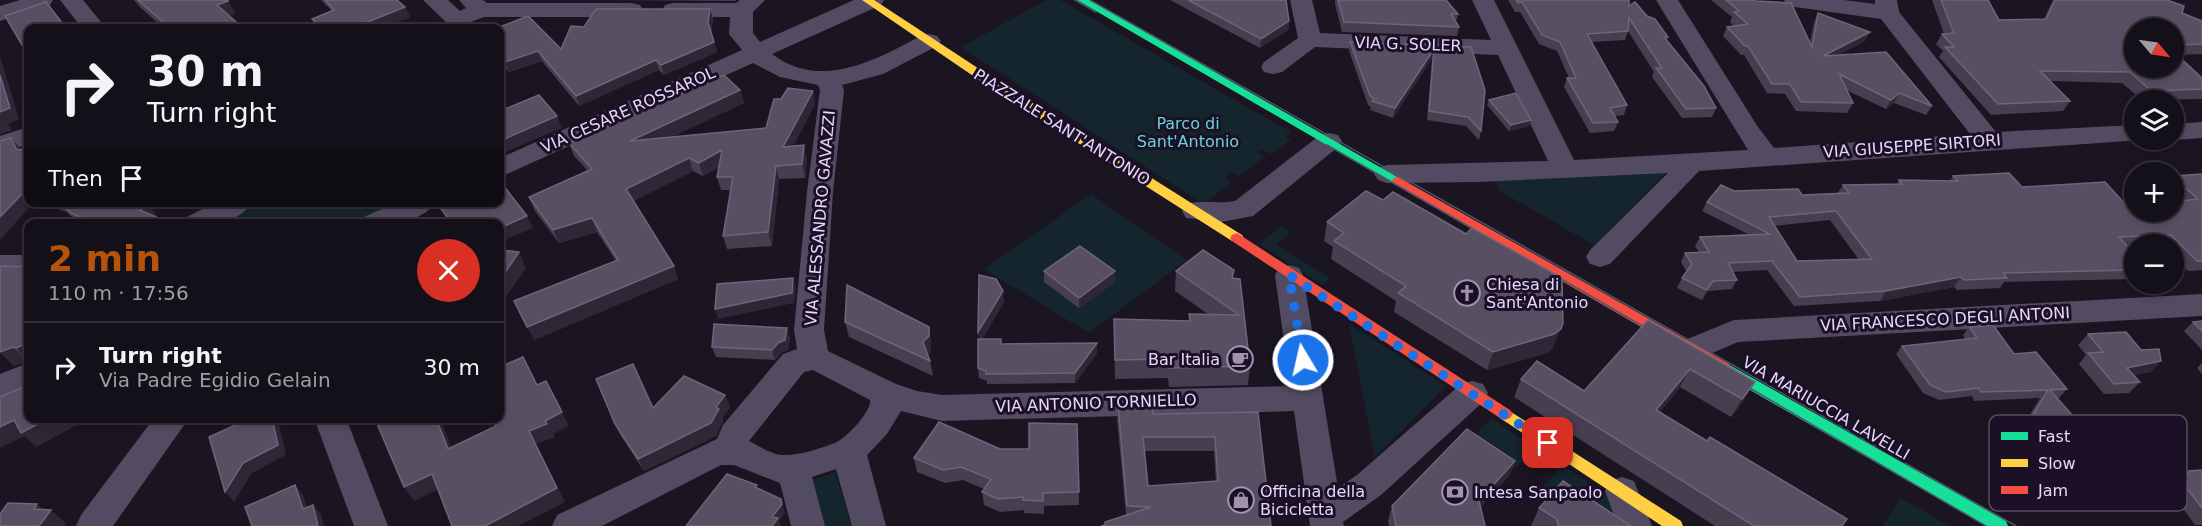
<!DOCTYPE html>
<meta charset="utf-8">
<style>
:root{--surface:#141019;--page:#211e26;--text:#f1f3f6;--muted:#9d9da2;--line:#333038;--accent:#b45309}
body{margin:0;font-family:"DejaVu Sans",sans-serif;background:var(--page);color:var(--text);height:100vh;display:flex;flex-direction:column;font-size:22px;white-space:nowrap}
*{box-sizing:border-box;margin:0}
p{font-size:20px;color:var(--muted)}
.icon{flex:none;width:33px;height:33px;fill:none;stroke:currentColor;stroke-width:2;stroke-linecap:round;stroke-linejoin:round}
.map{position:relative;flex:1;overflow:hidden}
.side{position:absolute;left:24px;top:219px;width:480px;height:204px;display:flex;flex-direction:column;background:var(--surface);border-radius:12px;box-shadow:0 3px 9px #0003,0 0 0 2px var(--line)}
.side>*{flex:none}
.banner{position:absolute;left:24px;top:24px;width:480px;height:183px;border-radius:12px;box-shadow:0 3px 9px #0003,0 0 0 2px var(--line);background:#141019;color:var(--text);overflow:hidden}
.needle{width:39px;rotate:119deg}
.controls{position:absolute;left:2124px;top:18px;display:grid;gap:12px}
.controls a{display:grid;place-items:center;width:60px;height:60px;border-radius:50%;background:var(--surface);box-shadow:0 3px 9px #0003,0 0 0 2px var(--line);font-size:30px}
.pin{position:absolute;display:grid;place-items:center;width:51px;height:51px;color:#fff;margin:-26px;border-radius:12px;box-shadow:0 3px 9px #0006}
.me{position:absolute;width:66px;margin:-33px;rotate:351deg;stroke-linejoin:round;filter:drop-shadow(0 0 4px #0008)}
.turn{display:flex;align-items:center;gap:21px;height:126px;padding:0 24px;font-size:27px}
.turn .icon{width:78px;height:78px;stroke-width:2.5}
.turn b{display:block;font-size:42px;line-height:51px}
.then{display:flex;align-items:center;height:57px;padding:0 24px;background:#0003;gap:12px;font-size:22px}
.round{display:grid;place-items:center;flex:none;width:63px;height:63px;border-radius:32px;background:var(--page)}
.headline{display:flex;align-items:center;justify-content:space-between;height:102px;padding:0 24px}
h1{font-size:36px;font-weight:700;line-height:45px;color:var(--accent)}
ul{padding:0;list-style:none}
li{display:flex;align-items:center;gap:18px;height:90px;padding:0 24px;border-top:2px solid var(--line)}
li div{flex:1}
li b{display:block;font-size:22px}
li em{font-style:normal}
.map>svg:first-child{display:block}
.green{fill:#15252e}
.lines{fill:none;stroke-linecap:round;stroke-linejoin:round}
.street{fill:#534b61;fill-rule:evenodd}
.fast{fill:#16e098;fill-rule:evenodd}
.slow{fill:#ffcf43;fill-rule:evenodd}
.jam{fill:#f24e42;fill-rule:evenodd}
.tram{stroke:#4c556d;stroke-width:1.5}
.wall{fill:#473e50;fill-rule:evenodd}
.shaded-wall{fill:#2e2735}
.building{fill:#584f63;stroke:#6f647b;stroke-width:1.5;fill-rule:evenodd}
.route{stroke:#1a73e8;stroke-width:10;stroke-dasharray:0 18}
.labels{text-anchor:middle;dominant-baseline:central;stroke-width:6;stroke-linejoin:round;paint-order:stroke}
.street-label{font-size:16px;fill:#e7d7fd;stroke:#1b1026}
.park-label{font-size:16px;fill:#65d4db;stroke:#1b1026}
.poi-label{font-size:16px;fill:#e7d7fd;stroke:#1b1026;text-anchor:start}
.key{fill:#1b1026;stroke:#584c66;stroke-width:1.5}
.key-label{font-size:16px;fill:#e7d7fd}
</style>
<div class="map">
<svg width="2202" height="526" viewBox="0 0 2202 526">
<rect width="100%" height="100%" fill="#1b1521"/>
<!-- green -->
<g class="green">
<polygon points="1046,0 1060,0 1291,132 1286,137 1291,140 1271,154 1262,150 1258,152 1264,157 1239,176 1233,172 1225,178 1231,183 1203,204 961,47"/>
<polygon points="1669,170 1594,245 1500,191 1495,180"/>
<polygon points="1091,194 1187,260 1089,333 984,269"/>
<polygon points="265,202 368,203 375,206 390,223 215,224 247,208"/>
<polygon points="1282,226 1291,232 1276,244 1330,278 1323,285 1259,244"/>
<polygon points="1349,324 1446,386 1375,457"/>
<polygon points="1491,418 1535,448 1514,470 1470,440"/>
<polygon points="1562,465 1609,496 1619,526 1599,526 1543,488"/>
<polygon points="835,472 851,526 824,526 811,480"/>
<polygon points="1901,498 1949,526 1883,526"/>
</g>
<g class="lines">
<!-- street -->
<g class="street">
<polygon points="20,0 53,0 50,5 0,21 0,6"/>
<polygon points="60,0 83,0 106,28 82,28"/>
<polygon points="423,0 448,0 460,11 466,8 459,0 483,0 487,3 632,3 640,5 643,10 640,15 632,17 484,17 457,27 449,25"/>
<path d="M740 0H765L753 12V33L760 42 854 0H884L881 5 772 54C821 91 875 60 921 36L929 34 937 36 941 41 937 46 883 74 842 85 844 90 833 192 824 330 828 351 896 384 917 391 942 395 1290 386 1275 275 1279 268 1289 265 1299 268 1303 275 1338 488 1357 475 1461 384 1472 381 1483 384 1488 393 1483 402 1381 495 1343 522 1344 526H1310L1294 411 942 421 901 411 887 434 867 455 886 526H852L836 469 812 477 825 526H791L780 483 734 465H721L602 526H552L557 515 717 439 723 425 783 354 797 349 794 330 807 192 820 90 818 85 780 77 753 63 500 177V158L742 50 729 34 730 17H673L665 15 662 10 665 5 673 3H736ZM813 370 870 400C872 411 847 437 837 442 822 448 799 456 783 455 772 455 759 446 749 441L804 372Z"/>
<polygon points="1290,0 1312,0 1320,33 1491,40 1472,0 1494,0 1574,160 1748,150 1656,0 1678,0 1758,127 1774,148 1970,134 1881,19 1795,7 1787,5 1784,0 1844,0 1875,4 1875,0 1897,0 1899,12 1996,132 2134,125 2134,140 2141,140 1699,171 1610,264 1600,267 1590,264 1586,257 1590,250 1668,173 1479,182 1387,183 1378,180 1374,174 1378,168 1387,165 1548,161 1498,55 1315,47 1282,72 1273,74 1264,72 1261,67 1264,62 1298,38"/>
<polygon points="2202,122 2202,138 2174,140 2171,140 2174,140 2174,124"/>
<polygon points="28,127 28,144 0,154 0,136"/>
<path d="M1329 133 1338 135 1342 141 1338 147 1253 216 1221 222 1186 218 1182 211 1186 204C1202 200 1219 204 1235 201L1320 135Z"/>
<path d="M216 202H252C238 226 207 224 183 224L187 217Z"/>
<path d="M397 202H435C422 225 383 224 360 224L364 217Z"/>
<rect x="0" y="255" width="28" height="20"/>
<polygon points="2202,294 2202,316 1738,342 1691,362 1680,358 1676,350 1680,342 1734,320"/>
<polygon points="28,363 28,388 0,399 0,374"/>
<polygon points="154,418 189,418 113,526 76,526 81,515"/>
<polygon points="314,418 346,418 388,526 354,526"/>
<polygon points="1622,477 1634,481 1652,526 1618,526 1605,491 1610,481"/>
</g>
<!-- fast -->
<g class="fast">
<polygon points="1077,0 1090,0 1404,181 1402,184 1394,184"/>
<polygon points="1724,362 2006,521 2008,526 1986,526 1719,372 1717,368 1719,364"/>
</g>
<!-- slow -->
<g class="slow">
<polygon points="862,0 874,0 990,76 1242,235 1244,238 1242,241 1232,241 982,82"/>
<polygon points="1505,408 1681,521 1683,526 1662,526 1500,418 1497,414 1500,410"/>
</g>
<!-- jam -->
<g class="jam">
<polygon points="1398,177 1729,364 1731,368 1729,372 1719,372 1394,184 1392,181 1394,178"/>
<polygon points="1237,233 1510,410 1513,414 1510,418 1505,420 1500,418 1232,241 1230,238 1232,235"/>
</g>
<!-- tram -->
<g class="tram">
<polyline points="1075,0 1096,12"/>
<polyline points="1090,0 2016,526"/>
<polyline points="1327,145 1489,238"/>
<polyline points="1549,272 1658,335"/>
<polyline points="1736,380 1986,526"/>
</g>
</g>
<!-- wall -->
<g class="wall">
<polygon points="134,0 227,0 235,13 229,16 243,28 159,28 157,25 159,24 141,8"/>
<polygon points="321,0 397,0 405,7 410,17 382,28 318,28 312,19 332,11"/>
<polygon points="614,0 736,0 735,1"/>
<polygon points="1170,0 1286,0 1289,21 1288,30 1260,48"/>
<polygon points="1335,0 1446,0 1458,14 1456,22 1459,27 1457,36 1342,32 1335,4"/>
<polygon points="1508,0 1629,0 1629,6 1647,16 1668,37 1667,41 1716,108 1712,117 1682,118 1652,77 1654,72 1628,31 1625,40 1592,42 1627,105 1624,115 1615,116 1618,122 1614,131 1590,133 1564,87 1567,78 1569,78 1557,51 1539,44 1520,12 1515,12"/>
<polygon points="1711,0 1755,0 1810,42 1814,22 1818,13 1865,41 1838,55 1932,106 1926,115 1894,103 1886,109 1846,90 1853,103 1847,113 1796,111 1785,94 1767,93 1744,55 1741,55 1723,36 1727,27 1734,26 1730,22 1732,17"/>
<path d="M1932 0H1988L1999 20 2044 19 2053 0H2167L2182 13 2202 21V54L2177 55 2202 78V99L2142 100 2122 83 2051 81 2070 101 2063 111 1991 115 1939 57 1943 51 1936 44 1942 34H1944ZM2174 28V68H2134Z"/>
<polygon points="710,9 713,19 711,31 717,52 664,75 659,70 579,106 542,61 509,72 500,62 500,28 561,49 584,27"/>
<polygon points="1350,42 1471,47 1481,131 1479,140 1466,126 1427,120 1432,58 1393,118 1370,110 1371,107 1368,105 1349,51"/>
<polygon points="740,90 744,103 671,137 766,128 781,99 813,91 815,104 793,146 807,159 805,178 779,179 772,246 727,249 723,236 730,190 721,190 717,177 719,167 703,176 693,171 633,201 678,279 534,340 616,261 597,232 559,243 535,211 529,197 588,171 574,156 569,143"/>
<polygon points="1489,100 1531,120 1529,126 1509,131 1487,105"/>
<path d="M2202 174V270L2188 271 2174 256V244H2134V246H2128L2134 254V279L2004 282 2000 288 1957 290 1954 287 1880 301 1794 306 1767 270 1733 272 1737 280 1732 289 1708 291 1702 300 1677 288 1682 278 1687 272 1681 262 1685 253 1699 252 1695 246 1700 237 1748 234 1702 211 1707 202 1734 191 1802 195 1837 194 1843 185 1897 184 1899 180 1950 181 1953 176 2022 187 2128 207 2181 201 2174 195V176ZM1830 220 1859 260 1797 261 1774 226Z"/>
<polygon points="36,202 143,202 157,216 156,217 161,224 79,224 67,212"/>
<polygon points="1327,222 1553,348 1547,353 1487,370 1394,312 1396,301 1331,259 1333,247 1324,241"/>
<polygon points="28,267 28,362 27,361 14,366 0,352"/>
<polygon points="1044,271 1115,282 1079,308 1044,282"/>
<polygon points="1176,271 1233,278 1250,366 1248,385 1169,387 1168,378 1115,379 1114,319 1189,321 1189,314 1208,314 1175,291"/>
<polygon points="1004,302 982,339 1001,344 1097,343 1097,353 1075,383 987,384 987,381 979,378 978,368 979,339 978,332"/>
<polygon points="1648,320 1744,400 1731,417 1680,387 1660,412 1842,526 1715,526 1514,397 1521,379 1584,391"/>
<polygon points="2202,321 2202,350 2184,331 2193,322"/>
<polygon points="845,322 929,327 931,342 931,350 928,355 930,361 933,376 849,337"/>
<polygon points="1969,327 2014,354 2067,389 2059,398 2057,398 2074,468 2066,477 2044,466 2036,475 2004,458 2040,398 1974,401 1972,396 1939,400 1923,393 1896,354 1902,346 1965,339 1963,335"/>
<polygon points="2088,334 2151,372 2134,375 2140,382 2129,393 2104,394 2079,364 2086,355 2078,345"/>
<polygon points="790,338 788,350 781,353 775,360 716,357 712,347"/>
<polygon points="2202,363 2202,374 2197,368"/>
<polygon points="725,395 730,407 722,418 723,421 716,436 644,471 621,436 615,424 653,408"/>
<path d="M1118 405 1153 414 1258 412 1271 526 1105 525 1126 515 1117 419ZM1144 451H1214L1216 482 1148 486Z"/>
<polygon points="1077,424 1079,505 1044,506 1044,514 1024,513 1024,510 1000,512 984,505 982,492 984,489 963,480 945,483 917,472 914,458 1000,449 1029,449"/>
<polygon points="1515,461 1509,476 1480,507 1485,526 1389,526 1388,521 1392,506"/>
<polygon points="2202,470 2202,525 2195,525 2165,484 2176,474 2186,473 2189,471"/>
<polygon points="2114,482 2163,494 2157,500 2125,505 2109,487"/>
<polygon points="1539,508 1631,526 1531,526"/>
</g>
<!-- shaded-wall -->
<g class="shaded-wall">
<polygon points="228,1 235,13 225,18 217,5"/>
<polygon points="405,7 410,17 382,28 353,28"/>
<polygon points="710,9 713,19 711,32 708,22"/>
<polygon points="1289,21 1288,30 1260,48 1261,39"/>
<polygon points="1870,32 1865,41 1818,66 1823,56"/>
<polygon points="714,42 717,52 664,75 661,65"/>
<polygon points="28,43 28,53 22,45"/>
<polygon points="1434,49 1432,58 1393,118 1395,108"/>
<polygon points="538,51 542,61 509,72 505,62"/>
<polygon points="0,56 19,119 8,124 12,130 0,134"/>
<polygon points="656,60 659,70 579,106 576,96"/>
<polygon points="740,90 744,103 634,154 630,141"/>
<polygon points="813,91 815,104 786,160 783,147"/>
<polygon points="1899,93 1894,103 1886,109 1891,100"/>
<polygon points="557,116 562,128 500,154 500,141"/>
<polygon points="1531,120 1529,126 1509,131 1511,125"/>
<polygon points="11,138 28,157 28,169 17,150"/>
<polygon points="804,145 807,159 805,178 802,164"/>
<polygon points="722,150 725,163 703,176 699,163"/>
<polygon points="689,158 693,171 631,202 626,189"/>
<polygon points="776,166 779,179 772,246 768,232"/>
<polygon points="25,191 28,195 28,202 34,202 0,240 0,217"/>
<polygon points="149,204 157,216 149,221 140,210"/>
<polygon points="527,216 533,228 500,242 500,228"/>
<polygon points="156,217 161,224 147,224"/>
<polygon points="592,218 597,232 559,243 553,230"/>
<polygon points="519,252 526,268 501,304 500,301 500,280"/>
<polygon points="674,266 678,279 534,340 527,327"/>
<polygon points="1115,271 1115,282 1079,308 1079,298"/>
<polygon points="1961,277 1954,287 1880,301 1886,291"/>
<polygon points="793,278 796,288 794,303 718,319 715,309"/>
<polygon points="1713,281 1708,291 1702,300 1707,290"/>
<polygon points="1003,291 1004,302 980,343 978,332"/>
<polygon points="929,327 931,342 931,350 926,357 923,342"/>
<polygon points="787,328 790,338 788,350 781,353 775,360 772,350"/>
<polygon points="1561,329 1553,348 1547,353 1487,370 1493,352"/>
<polygon points="28,343 28,361 16,348"/>
<polygon points="1097,343 1097,353 1075,383 1075,373"/>
<polygon points="13,347 27,361 14,366 0,352"/>
<polygon points="2161,361 2151,372 2117,379 2127,368"/>
<polygon points="1690,369 1680,387 1647,428 1656,410"/>
<polygon points="546,381 569,426 553,434 555,437 536,444 565,502 518,526 485,526 529,431 545,421"/>
<polygon points="1755,382 1744,400 1731,417 1742,399"/>
<polygon points="725,395 730,407 722,418 723,421 716,436 644,471 638,459 716,407"/>
<polygon points="49,418 73,418 77,425 36,447 25,436 0,448 0,427 14,420"/>
<polygon points="272,418 277,418 278,420 286,455 252,473 234,502 225,492"/>
<polygon points="436,418 440,418 457,462 448,449"/>
<polygon points="1515,461 1509,476 1473,515 1479,501"/>
<polygon points="432,474 441,488 414,501 404,487"/>
<polygon points="295,485 303,495 311,519 303,509"/>
<polygon points="781,499 785,513 779,521 781,526 772,526 772,517"/>
<polygon points="37,504 48,514 51,510 66,523 64,526 39,526 34,509"/>
<polygon points="313,505 321,514 324,526 318,526"/>
</g>
<!-- building -->
<g class="building">
<polygon points="138,0 227,0 228,1 217,5 243,28 160,28 157,25 163,22"/>
<polygon points="325,0 397,0 405,7 353,28 321,28 312,19 334,10"/>
<polygon points="1188,0 1286,0 1289,21 1261,39"/>
<polygon points="1338,0 1446,0 1458,14 1451,14 1459,27 1344,22"/>
<polygon points="1516,0 1629,0 1629,6 1635,2 1647,16 1655,19 1668,37 1664,37 1704,86 1716,108 1686,109 1656,68 1662,68 1629,18 1628,31 1587,34 1627,105 1610,108 1618,122 1593,123 1567,78 1576,78 1560,42 1542,35 1522,2 1518,3"/>
<polygon points="1726,0 1755,0 1756,1 1791,3 1812,47 1818,13 1870,32 1823,56 1886,52 1932,106 1899,93 1891,100 1839,74 1853,103 1801,102 1790,84 1772,84 1748,46 1745,46 1727,27 1748,24 1734,12 1739,11"/>
<polygon points="1941,0 1988,0 1999,20 2046,19 2055,0 2167,0 2184,6 2182,13 2202,21 2202,44 2174,45 2174,28 2134,28 2134,68 2174,68 2174,52 2202,78 2202,89 2151,91 2130,72 2040,71 2070,101 1998,104 1945,47 1954,47 1942,34 1954,33"/>
<polygon points="46,2 66,28 28,28 28,43 22,45 5,16"/>
<polygon points="596,9 710,9 708,22 714,42 661,65 656,60 576,96 538,51 505,62 500,57 500,28 497,28 528,16 561,49 571,26 584,27"/>
<polygon points="1350,42 1471,47 1485,90 1481,131 1468,117 1429,111 1434,49 1395,108 1372,101 1374,98 1370,96"/>
<polygon points="0,75 10,108 0,112"/>
<polygon points="724,75 740,90 630,141 766,128 774,99 781,99 788,88 813,91 783,147 804,145 802,164 776,166 768,232 723,236 733,177 717,177 722,150 699,163 689,158 626,189 674,266 527,327 514,301 618,260 592,218 553,230 529,197 592,169 569,143"/>
<polygon points="1516,93 1531,120 1511,125 1489,100"/>
<polygon points="539,95 557,116 500,141 500,111"/>
<polygon points="11,138 17,150 22,149 27,167 28,166 28,192 25,191 0,217 0,141"/>
<path d="M2009 173 2022 187 2105 182 2128 207 2134 206V212H2174V202L2198 199 2174 178V176L2202 174V261H2197L2171 235 2119 237 2134 254V270L2003 273 2007 278 1964 280 1961 277 1886 291 1800 297 1772 261 1728 263 1737 280 1713 281 1707 290 1682 278 1692 264 1685 253 1709 252 1700 237 1770 234 1707 202 1721 185 1734 191 1798 189 1802 195 1849 193 1843 185 1902 184 1899 180 1958 181 1953 176ZM1836 211 1872 259 1797 261 1769 217Z"/>
<polygon points="500,181 527,216 500,228 500,224 441,224 439,221 447,217 438,205 443,202 500,202"/>
<polygon points="1366,191 1383,200 1393,192 1466,234 1472,228 1562,278 1563,323 1561,329 1554,334 1493,352 1398,293 1406,286 1334,241 1344,233 1327,222"/>
<polygon points="59,202 143,202 149,204 140,210 156,217 147,224 97,224 71,213"/>
<polygon points="1080,246 1115,271 1079,298 1044,271"/>
<polygon points="500,250 519,252 500,280"/>
<polygon points="1203,250 1234,270 1232,278 1240,279 1250,366 1170,368 1169,359 1115,360 1114,319 1190,321 1189,314 1239,315 1176,271"/>
<polygon points="0,266 28,267 28,343 16,348 13,347 0,352"/>
<polygon points="979,275 996,279 1003,291 978,332"/>
<polygon points="793,278 792,293 715,309 717,284"/>
<polygon points="847,285 929,327 929,336 923,342 930,361 845,322"/>
<polygon points="1648,320 1755,382 1742,399 1690,369 1656,410 1707,441 1710,437 1847,519 1842,526 1754,526 1521,379 1537,361 1584,391"/>
<polygon points="2202,321 2202,331 2193,322"/>
<polygon points="714,324 787,328 785,340 778,343 772,350 712,347"/>
<polygon points="1993,325 2014,354 2036,352 2067,389 2050,390 2090,435 2074,468 2051,458 2044,467 2012,449 2048,390 1981,392 1979,388 1946,392 1930,385 1902,346 1977,338 1969,327"/>
<polygon points="2126,332 2141,350 2159,349 2161,361 2127,368 2140,382 2114,384 2088,353 2103,352 2088,334"/>
<polygon points="978,339 1001,339 1001,344 1097,343 1075,373 986,374 986,371 978,368"/>
<polygon points="523,357 537,385 546,381 562,412 545,421 547,424 529,431 557,488 485,526 452,526 432,474 404,487 378,426 393,418 436,418 448,449 496,426 492,418 500,418 500,367"/>
<polygon points="633,364 653,408 684,376 725,395 716,407 719,409 711,423 638,459 615,424 596,379"/>
<polygon points="28,385 28,418 49,418 21,433 14,420 0,427 0,397"/>
<path d="M1118 405H1152L1153 414 1258 412 1271 526H1101L1105 525V522L1151 507 1127 506ZM1143 437H1215L1218 481 1148 486Z"/>
<polygon points="251,418 272,418 278,445 243,463 225,492 209,437"/>
<polygon points="939,422 1000,449 1029,449 1029,423 1077,424 1079,492 1043,493 1043,501 1023,500 1023,497 998,499 982,492 991,479 961,467 943,470 914,458"/>
<polygon points="1467,429 1515,461 1479,501 1485,526 1396,526 1392,506"/>
<polygon points="2202,470 2202,508 2176,474 2189,473 2189,471"/>
<polygon points="727,474 757,485 755,487 781,499 782,504 772,517 778,518 772,526 686,526"/>
<polygon points="1563,481 1631,526 1558,526 1557,519 1539,508"/>
<polygon points="295,485 303,509 313,505 318,526 252,526 245,507"/>
<polygon points="8,503 37,504 34,509 51,510 39,526 0,526 0,514"/>
</g>
<g class="lines">
<!-- route -->
<polyline class="route" points="1303,360 1289,275 1548,443"/>
</g>
<!-- icons -->
<defs>
<g id="church-ring" transform="scale(1.35)"><circle r="9.5" fill="#1b1026" stroke="#a093b0" stroke-width="1.5"/><path d="M-1.2-6h2.4v3.5h3.3v2.4h-3.3V6h-2.4V-.1h-3.3v-2.4h3.3Z" fill="#a093b0"/></g>
<g id="cafe-ring" transform="scale(1.35)"><circle r="9.5" fill="#1b1026" stroke="#a093b0" stroke-width="1.5"/><path d="M-5.5-4.5H6V0H3Q3 3.5 0 3.5H-2.5Q-5.5 3.5-5.5 0ZM3-3.2v2h1.7v-2ZM-6 4.5H4V6H-6Z" fill="#a093b0"/></g>
<g id="bank-ring" transform="scale(1.35)"><circle r="9.5" fill="#1b1026" stroke="#a093b0" stroke-width="1.5"/><path d="M-6-4H6V4H-6ZM0-2.3a2.3 2.3 0 1 0 0 4.6a2.3 2.3 0 1 0 0-4.6Z" fill="#a093b0"/></g>
<g id="shop-ring" transform="scale(1.35)"><circle r="9.5" fill="#1b1026" stroke="#a093b0" stroke-width="1.5"/><path d="M-5-2.5h2.3a2.7 3.5 0 0 1 5.4 0H5L5.5 6h-11ZM-1.5-2.5h3a1.5 2.3 0 0 0-3 0Z" fill="#a093b0"/></g>
</defs>
<g fill-rule="evenodd">
<use href="#church-ring" x="1467" y="293"/>
<use href="#cafe-ring" x="1240" y="359"/>
<use href="#bank-ring" x="1455" y="492"/>
<use href="#shop-ring" x="1241" y="500"/>
</g>
<g class="labels">
<!-- street labels -->
<g class="street-label">
<text transform="translate(1408 44) rotate(2)">VIA G. SOLER</text>
<text transform="translate(628 110) rotate(-24)">VIA CESARE ROSSAROL</text>
<text transform="translate(1062 127) rotate(32)">PIAZZALE SANT'ANTONIO</text>
<text transform="translate(1912 146) rotate(-4)">VIA GIUSEPPE SIRTORI</text>
<text transform="translate(820 218) rotate(-85)">VIA ALESSANDRO GAVAZZI</text>
<text transform="translate(1945 319) rotate(-3)">VIA FRANCESCO DEGLI ANTONI</text>
<text transform="translate(1096 403) rotate(-2)">VIA ANTONIO TORNIELLO</text>
<text transform="translate(1826 408) rotate(30)">VIA MARIUCCIA LAVELLI</text>
</g>
<!-- park labels -->
<g class="park-label">
<text x="1188" y="123">Parco di<tspan x="1188" dy="18">Sant'Antonio</tspan></text>
</g>
<!-- poi labels -->
<g class="poi-label">
<text x="1486" y="284">Chiesa di<tspan x="1486" dy="18">Sant'Antonio</tspan></text>
<text x="1220" y="359" text-anchor="end">Bar Italia</text>
<text x="1260" y="491">Officina della<tspan x="1260" dy="18">Bicicletta</tspan></text>
<text x="1474" y="492">Intesa Sanpaolo</text>
</g>
</g>
<!-- legend -->
<rect x="1989" y="415" width="198" height="96" rx="9" class="key"/>
<rect x="2001" y="432" width="27" height="8" fill="#16e098"/>
<rect x="2001" y="459" width="27" height="8" fill="#ffcf43"/>
<rect x="2001" y="486" width="27" height="8" fill="#f24e42"/>
<g class="key-label">
<text x="2038" y="442">Fast</text>
<text x="2038" y="469">Slow</text>
<text x="2038" y="496">Jam</text>
</g>
</svg>
<div class="controls">
<a><svg class="needle" viewBox="-14 -14 28 28"><path d="M0-13l5 13h-10z" fill="#e53935"/><path d="M0 13l5-13h-10z" fill="#9d9da2"/></svg></a>
<a><svg class="icon" aria-label="layers" viewBox="0 0 24 24"><path d="M12 4l9 5-9 5-9-5zM3 14l9 5 9-5"/></svg></a>
<a>+</a>
<a>−</a>
</div>
<div class="pin" style="left:1548px;top:443px;background:#d93025"><svg class="icon" aria-label="arrive" viewBox="0 0 24 24"><path d="M6 21V4h12l-3 4 3 4H6"/></svg></div>
<svg class="me" style="left:1303px;top:360px" viewBox="-20 -20 40 40"><circle r="17" fill="#1a73e8" stroke="#fff" stroke-width="3"/><path d="M0-11L8 9 0 5-8 9z" fill="#fff"/></svg>
<div class="banner">
<div class="turn"><svg class="icon" aria-label="right" viewBox="0 0 24 24"><path d="M7 20v-9h11M14 6l5 5-5 5"/></svg><div><b>30 m</b>Turn right</div></div>
<div class="then">Then<svg class="icon" aria-label="arrive" viewBox="0 0 24 24"><path d="M6 21V4h12l-3 4 3 4H6"/></svg></div>
</div>
<section class="side">
<div class="headline"><div><h1>2 min</h1><p>110 m · 17:56</p></div><a class="round" style="background:#d93025;color:#fff"><svg class="icon" aria-label="close" viewBox="0 0 24 24"><path d="M6 6l12 12M18 6L6 18"/></svg></a></div>
<ul>
<li><svg class="icon" aria-label="right" viewBox="0 0 24 24"><path d="M7 20v-9h11M14 6l5 5-5 5"/></svg><div><b>Turn right</b><p>Via Padre Egidio Gelain</p></div><em>30 m</em></li>
</ul>
</section>
</div>
